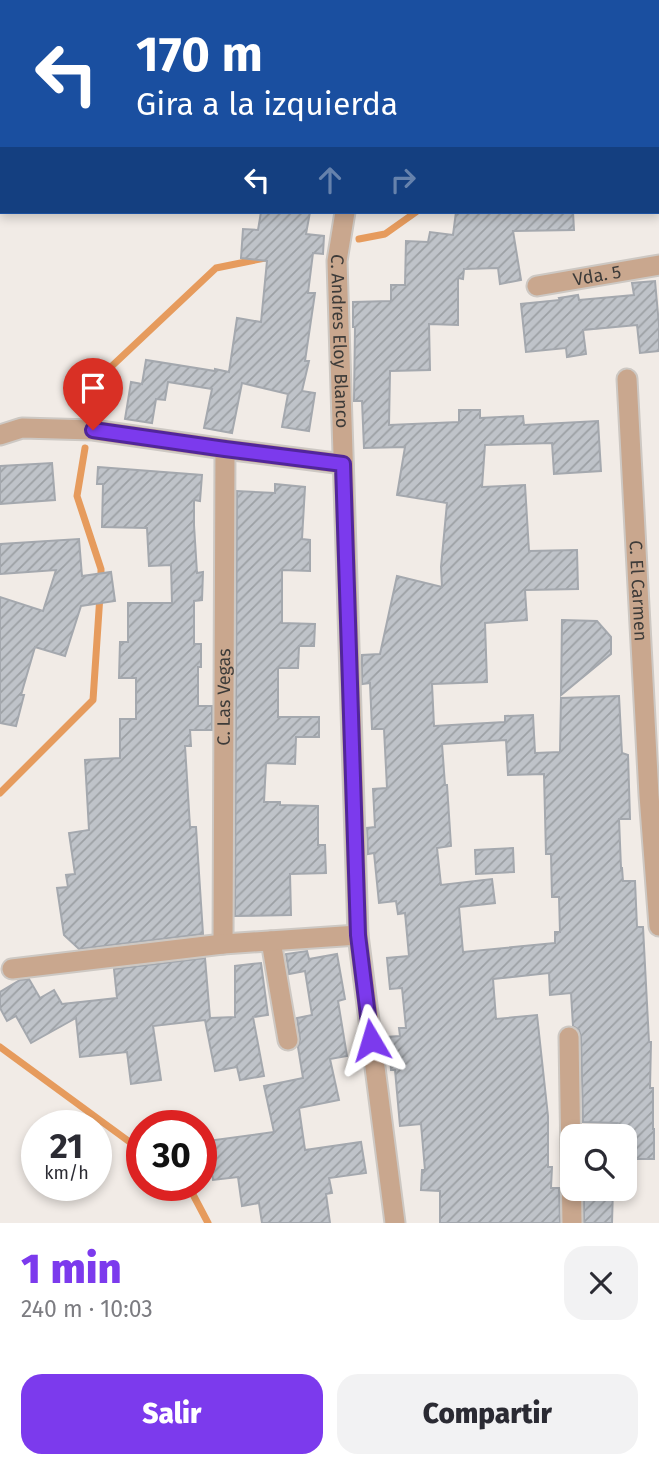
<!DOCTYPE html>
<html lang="es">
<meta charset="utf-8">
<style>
:root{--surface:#fff;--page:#f2f2f3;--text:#2b2b33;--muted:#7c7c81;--accent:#7c3aed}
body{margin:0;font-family:"Fira Sans",sans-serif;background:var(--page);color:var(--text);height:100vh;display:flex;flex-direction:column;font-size:26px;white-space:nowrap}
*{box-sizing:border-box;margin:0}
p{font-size:23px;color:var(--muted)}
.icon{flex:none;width:38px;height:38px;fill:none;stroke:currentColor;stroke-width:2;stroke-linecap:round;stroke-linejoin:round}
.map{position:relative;height:1223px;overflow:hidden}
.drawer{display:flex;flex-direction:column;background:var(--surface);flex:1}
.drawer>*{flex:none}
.guide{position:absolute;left:0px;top:0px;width:660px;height:214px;box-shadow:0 4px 10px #0003;background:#1a4fa0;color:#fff;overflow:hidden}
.fabs{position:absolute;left:560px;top:1124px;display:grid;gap:14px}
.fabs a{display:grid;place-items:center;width:77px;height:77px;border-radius:14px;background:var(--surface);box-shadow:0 4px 10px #0003;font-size:35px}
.speed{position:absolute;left:21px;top:1110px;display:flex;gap:14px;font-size:35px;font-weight:700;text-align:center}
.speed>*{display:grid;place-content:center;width:91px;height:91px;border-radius:50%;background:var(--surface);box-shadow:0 4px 10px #0003;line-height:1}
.speed small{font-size:18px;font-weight:400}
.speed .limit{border:10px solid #d22;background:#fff;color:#111}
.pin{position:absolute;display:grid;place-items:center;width:60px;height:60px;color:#fff;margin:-72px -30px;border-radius:50% 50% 50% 0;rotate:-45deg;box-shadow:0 0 7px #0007}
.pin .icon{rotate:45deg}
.me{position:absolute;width:77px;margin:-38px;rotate:353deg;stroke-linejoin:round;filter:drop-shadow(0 0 5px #0008)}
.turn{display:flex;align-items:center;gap:24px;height:147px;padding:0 21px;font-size:32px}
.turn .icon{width:91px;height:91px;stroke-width:2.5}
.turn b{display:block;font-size:49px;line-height:60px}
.lanes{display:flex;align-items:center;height:66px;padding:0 21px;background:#0003;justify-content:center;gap:35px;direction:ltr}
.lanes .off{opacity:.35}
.round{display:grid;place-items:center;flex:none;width:74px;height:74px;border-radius:21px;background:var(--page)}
.headline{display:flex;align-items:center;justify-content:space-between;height:119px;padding:0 21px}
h1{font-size:42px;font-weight:800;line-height:52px;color:var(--accent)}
.button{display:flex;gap:14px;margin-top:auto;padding:14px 21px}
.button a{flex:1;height:80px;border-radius:21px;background:var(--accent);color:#fff;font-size:28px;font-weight:800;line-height:80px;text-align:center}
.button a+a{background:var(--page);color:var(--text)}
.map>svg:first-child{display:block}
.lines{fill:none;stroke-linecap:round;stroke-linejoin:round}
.stream{stroke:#e69b5d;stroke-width:7}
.building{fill:url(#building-hatch);stroke:#a4a8ae;stroke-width:2;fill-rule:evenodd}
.minor-casing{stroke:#cdc8c3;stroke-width:23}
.minor{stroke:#c9a78e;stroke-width:19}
.route-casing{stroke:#51269a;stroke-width:18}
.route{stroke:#7c3aed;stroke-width:12}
.labels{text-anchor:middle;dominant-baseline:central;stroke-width:5;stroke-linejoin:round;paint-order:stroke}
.street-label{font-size:18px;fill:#3d3b39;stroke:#f1ebe6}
</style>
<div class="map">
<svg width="659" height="1223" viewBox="0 0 659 1223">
<defs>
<pattern id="building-hatch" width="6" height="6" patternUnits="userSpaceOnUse" patternTransform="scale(1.75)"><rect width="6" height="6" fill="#bfc3c9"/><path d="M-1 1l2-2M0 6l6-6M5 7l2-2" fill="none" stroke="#9ca0a4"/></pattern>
</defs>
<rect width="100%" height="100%" fill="#f1ebe6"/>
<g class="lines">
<!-- stream -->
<g class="stream">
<polyline points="611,2 612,0"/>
<polyline points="658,106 659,107"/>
<polyline points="359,239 385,234 416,212"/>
<polyline points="90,411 96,381 216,268 265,258"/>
<polyline points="85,448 77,496 101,569 101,580"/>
<polyline points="0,793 93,700 100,595"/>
<polyline points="0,1047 142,1151"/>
<polyline points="188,1185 208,1223"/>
</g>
</g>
<!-- building -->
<g class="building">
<polygon points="261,212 310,212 306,234 324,236 323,254 313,253 308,293 315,293 305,361 309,361 302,391 315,393 309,431 282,427 288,394 242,383 232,433 204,428 212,389 168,382 165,400 156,399 152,423 125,419 131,382 142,384 146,360 215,371 215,369 229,372 237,318 261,322 267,261 241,258 243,229 258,230"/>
<path d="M456 212H573L574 230 513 231 521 280 500 284 498 268 464 269 463 279 458 278V325L429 324 430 370 390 371 389 425 459 422V410H480V418L523 416 524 425 598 421 601 471 554 474 552 443 485 445 482 487 525 485 529 551 577 550 578 589 525 590 527 620 485 623 487 682 432 684 434 726 505 722V716L533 715 535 753 560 752 561 698 619 696 622 753 628 755 630 819H619L621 868H622L623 881H635L637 927H643L649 1042H651L650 1088H653V1129H654V1159H625V1136H606L617 1123 583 1122 581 1037 579 1030 573 1026 571 993 550 995 549 973 493 979 496 1019 537 1015 548 1116V1167H552L551 1188H559L560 1223H440V1191L421 1190 422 1170H425L421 1124 400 1126 395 1070H391L390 1055 387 1056 386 1037 400 1036 399 1028H406L402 988 390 989 387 958 409 956 405 913 398 914 396 901 379 903 374 853 368 854 367 828 375 827 373 789 387 788 384 729H372L370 683 362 684V655L380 654 397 576 442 587 441 567 447 503 397 495 405 447 364 448 362 401H354L355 327H353V302L391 301V285H405L406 241 428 242 430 232 453 235ZM506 740 508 775 544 774 546 854H551L552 897H559L560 932H555V943L463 952 459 907 495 903 492 879 441 885 437 848 451 846 447 785H445L442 744Z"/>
<polygon points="655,281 659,325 659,351 640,353 637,325 583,330 586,354 567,357 566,348 526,352 521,304 560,300 559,298 578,295 579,300 634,295 632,283"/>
<polygon points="52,463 55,500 0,504 0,466"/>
<polygon points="98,467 202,475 200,501 194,500 194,525 197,573 203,572 202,600 194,601 194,644 201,644 201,667 198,667 198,706 212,706 212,730 190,730 191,746 185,746 190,827 196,827 203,934 79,949 64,935 57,888 68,887 66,875 75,874 69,833 89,830 85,760 120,758 120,719 136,719 136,678 119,678 120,642 128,642 128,603 172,603 171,565 149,566 147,528 102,527 103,484 97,484"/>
<polygon points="275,484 305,487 302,539 310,540 310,571 282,570 282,623 315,624 314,646 299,646 298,668 278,668 278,717 319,717 319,737 296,737 295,764 266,763 264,802 280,802 280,805 318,806 318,845 325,845 326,873 290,874 291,915 235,916 237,491 275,493"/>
<polygon points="79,539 82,576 111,572 115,601 81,606 65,656 35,647 21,695 24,695 16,726 0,723 0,597 43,611 56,570 0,574 0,544"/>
<polygon points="562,620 597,621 611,637 611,654 561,695"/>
<polygon points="513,848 514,872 476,874 475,850"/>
<polygon points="307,951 309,959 337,954 345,999 338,1001 347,1056 330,1059 339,1100 299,1108 305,1150 361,1142 366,1173 329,1178 332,1193 326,1194 330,1223 262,1223 259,1203 242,1206 238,1177 213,1180 207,1141 274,1132 264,1086 303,1078 298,1047 300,1039 297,1018 312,1015 305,971 289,974 286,954"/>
<polygon points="205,958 210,1018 235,1017 235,966 261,963 268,1015 253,1017 264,1076 240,1080 237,1067 215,1071 205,1020 153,1026 161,1080 131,1084 127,1052 80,1057 76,1018 31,1043 16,1016 7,1021 0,1008 0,992 20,980 29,979 40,998 54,990 62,1004 117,998 114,969"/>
<polygon points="584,1188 613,1188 612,1223 584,1223"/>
</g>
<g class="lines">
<!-- minor casing -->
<g class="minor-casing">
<g id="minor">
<polyline points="22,0 32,2"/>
<path id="s1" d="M345 212 337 261 358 935 395 1223"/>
<path id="s2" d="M537 286 659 265"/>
<path id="s3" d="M627 379 649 795 659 926"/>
<polyline points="0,435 22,428 93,430 225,449 343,464"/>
<polyline points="271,941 288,1040"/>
<path id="s4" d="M223 944 225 449"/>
<polyline points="12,969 223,944 358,935"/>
<polyline points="569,1037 572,1223"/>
</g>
</g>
<!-- minor -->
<use href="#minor" class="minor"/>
</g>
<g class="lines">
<!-- route casing -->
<g class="route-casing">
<polyline id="route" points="93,430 225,449 343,464 358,935 371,1040"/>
</g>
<!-- route -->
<use href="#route" class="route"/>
</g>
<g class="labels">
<!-- street labels -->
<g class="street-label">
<text stroke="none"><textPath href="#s2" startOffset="61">Vda. 5</textPath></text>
<text stroke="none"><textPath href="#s1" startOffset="130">C. Andres Eloy Blanco</textPath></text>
<text stroke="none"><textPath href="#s3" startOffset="212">C. El Carmen</textPath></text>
<text stroke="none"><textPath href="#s4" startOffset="247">C. Las Vegas</textPath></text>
</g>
</g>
</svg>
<div class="fabs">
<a><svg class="icon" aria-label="search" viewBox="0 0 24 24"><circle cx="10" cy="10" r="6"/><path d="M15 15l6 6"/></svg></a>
</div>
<div class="speed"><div>21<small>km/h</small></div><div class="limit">30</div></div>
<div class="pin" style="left:93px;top:430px;background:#d93025"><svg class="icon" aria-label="arrive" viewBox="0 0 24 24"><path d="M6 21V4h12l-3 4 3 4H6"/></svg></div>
<svg class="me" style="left:371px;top:1040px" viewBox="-20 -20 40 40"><path d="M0-17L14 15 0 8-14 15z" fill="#7c3aed" stroke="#fff" stroke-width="4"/></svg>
<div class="guide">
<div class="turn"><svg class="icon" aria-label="left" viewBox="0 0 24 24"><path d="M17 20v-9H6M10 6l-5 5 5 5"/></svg><div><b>170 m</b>Gira a la izquierda</div></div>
<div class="lanes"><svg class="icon" aria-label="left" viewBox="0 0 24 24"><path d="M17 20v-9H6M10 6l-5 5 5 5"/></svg><svg class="icon off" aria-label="ahead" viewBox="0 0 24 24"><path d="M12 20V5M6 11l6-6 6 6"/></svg><svg class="icon off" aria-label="right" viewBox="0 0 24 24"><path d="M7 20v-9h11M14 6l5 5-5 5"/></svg></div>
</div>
</div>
<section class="drawer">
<div class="headline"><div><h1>1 min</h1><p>240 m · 10:03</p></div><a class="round"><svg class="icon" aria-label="close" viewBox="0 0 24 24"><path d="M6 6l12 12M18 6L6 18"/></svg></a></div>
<div class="button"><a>Salir</a><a>Compartir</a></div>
</section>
